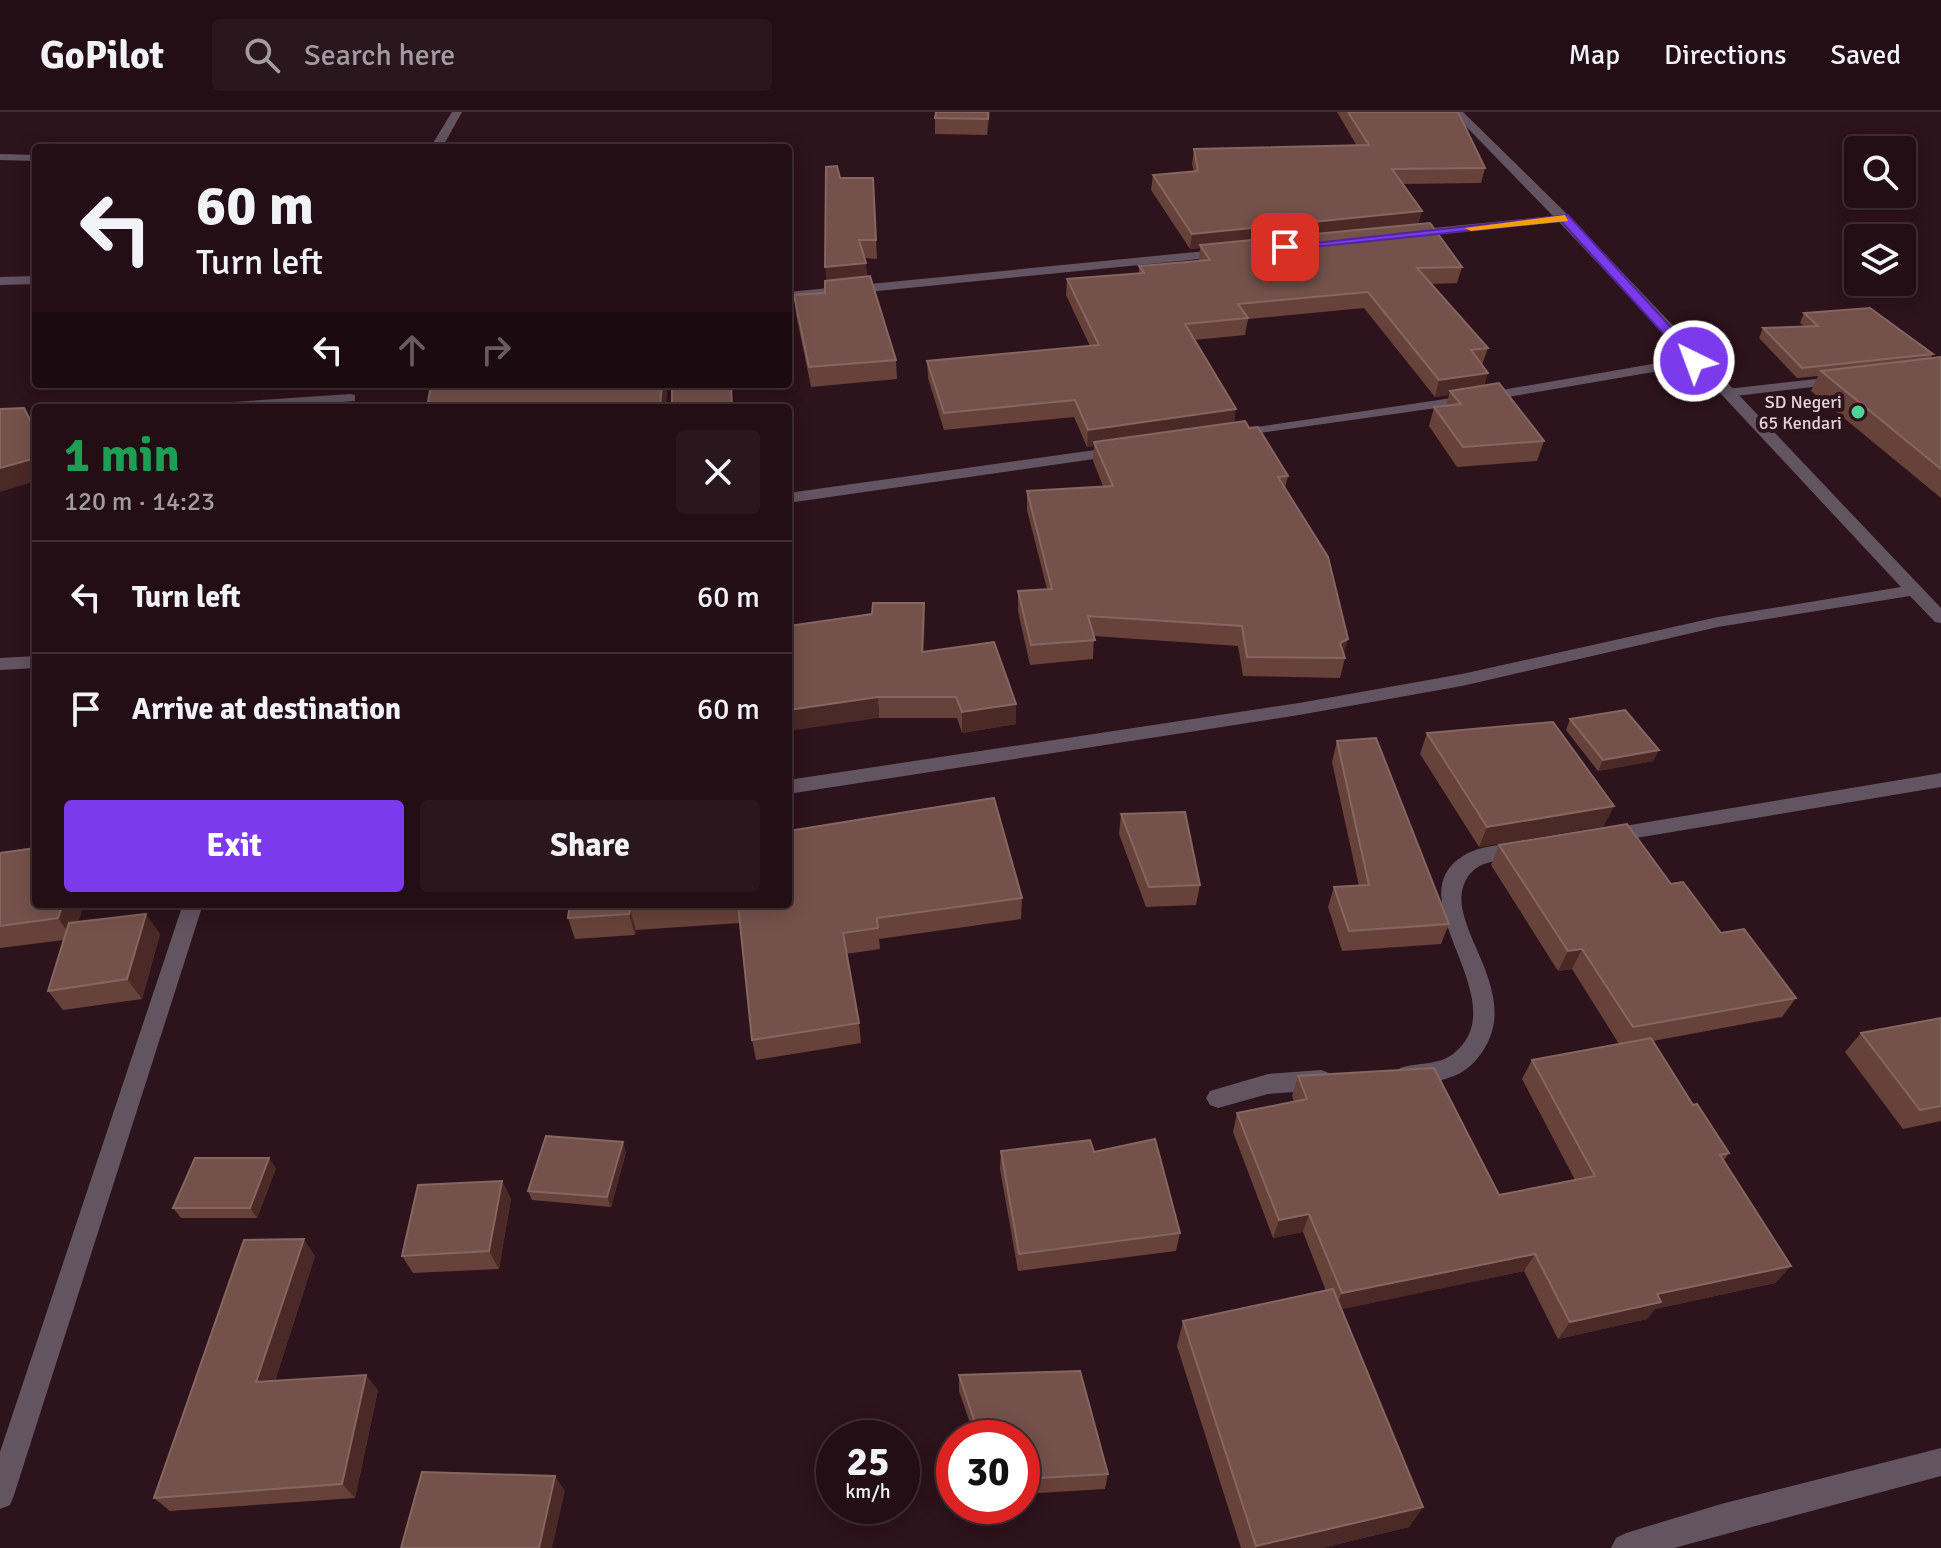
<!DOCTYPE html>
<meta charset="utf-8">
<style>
:root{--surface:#220e14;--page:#2a171d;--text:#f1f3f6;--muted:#a29ca0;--line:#3f2e34;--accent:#7c3aed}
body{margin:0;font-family:Signika,sans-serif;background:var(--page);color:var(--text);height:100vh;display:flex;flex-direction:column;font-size:30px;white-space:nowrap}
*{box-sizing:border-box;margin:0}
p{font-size:26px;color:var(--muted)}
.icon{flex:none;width:44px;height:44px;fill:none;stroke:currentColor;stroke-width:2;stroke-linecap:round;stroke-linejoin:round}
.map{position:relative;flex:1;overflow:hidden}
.drawer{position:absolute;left:32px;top:292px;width:760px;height:504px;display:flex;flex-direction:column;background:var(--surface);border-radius:8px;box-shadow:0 4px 20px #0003,0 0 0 2px var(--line)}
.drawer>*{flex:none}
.guide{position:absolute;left:32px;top:32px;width:760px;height:244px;border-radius:8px;box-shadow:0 4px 20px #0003,0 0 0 2px var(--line);background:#220e14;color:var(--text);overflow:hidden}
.controls{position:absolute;left:1844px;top:24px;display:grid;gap:16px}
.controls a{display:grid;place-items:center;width:72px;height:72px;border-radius:8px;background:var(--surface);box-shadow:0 4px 20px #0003,0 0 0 2px var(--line);font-size:40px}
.speed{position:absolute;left:816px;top:1308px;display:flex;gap:16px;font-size:40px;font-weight:700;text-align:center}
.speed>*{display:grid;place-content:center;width:104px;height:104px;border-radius:50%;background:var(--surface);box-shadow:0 4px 20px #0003,0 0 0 2px var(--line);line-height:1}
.speed small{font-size:20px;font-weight:400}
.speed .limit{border:12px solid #d22;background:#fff;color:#111}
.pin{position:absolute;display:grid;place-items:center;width:68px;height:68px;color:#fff;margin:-34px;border-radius:16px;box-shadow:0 4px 12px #0006}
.me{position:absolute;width:88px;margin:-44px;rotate:318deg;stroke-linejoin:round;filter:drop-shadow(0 0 6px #0008)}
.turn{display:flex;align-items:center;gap:28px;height:168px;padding:0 32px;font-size:36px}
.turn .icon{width:104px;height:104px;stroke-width:2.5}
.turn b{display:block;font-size:56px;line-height:68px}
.lanes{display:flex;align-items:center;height:76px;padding:0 32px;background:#0003;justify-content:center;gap:40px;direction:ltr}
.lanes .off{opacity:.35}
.round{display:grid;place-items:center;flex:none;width:84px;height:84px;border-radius:8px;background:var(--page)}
.head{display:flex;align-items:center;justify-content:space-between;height:136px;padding:0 32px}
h1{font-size:48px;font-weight:700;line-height:60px;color:#1e9e55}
.cta{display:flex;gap:16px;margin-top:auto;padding:16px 32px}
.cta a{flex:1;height:92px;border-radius:8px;background:var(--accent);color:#fff;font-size:32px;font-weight:700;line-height:92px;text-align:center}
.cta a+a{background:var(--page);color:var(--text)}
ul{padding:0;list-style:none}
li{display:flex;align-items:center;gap:24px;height:112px;padding:0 32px;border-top:2px solid var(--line)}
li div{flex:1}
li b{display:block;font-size:30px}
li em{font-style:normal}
header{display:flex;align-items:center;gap:48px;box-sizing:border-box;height:112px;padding:0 40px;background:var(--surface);border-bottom:2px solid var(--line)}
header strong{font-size:38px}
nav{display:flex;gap:44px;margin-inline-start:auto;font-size:28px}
.search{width:560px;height:72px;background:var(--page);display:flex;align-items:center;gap:20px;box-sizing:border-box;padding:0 28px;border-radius:8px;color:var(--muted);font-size:30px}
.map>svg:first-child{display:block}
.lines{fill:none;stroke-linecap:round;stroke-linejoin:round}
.service{fill:#625460;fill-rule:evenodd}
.minor{fill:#625460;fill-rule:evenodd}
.wall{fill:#67423a}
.shaded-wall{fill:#4a2926}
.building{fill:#74524b;stroke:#866661;stroke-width:2}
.route{fill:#7c3aed;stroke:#51269a;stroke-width:2}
.slow{fill:#f59e0b}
.poi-dot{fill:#4ed399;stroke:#2d131b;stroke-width:3}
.labels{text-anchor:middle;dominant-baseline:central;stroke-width:8;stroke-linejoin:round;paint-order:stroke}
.far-poi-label{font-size:18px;fill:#e6d3d7;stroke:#2d131b;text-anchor:end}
</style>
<header>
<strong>GoPilot</strong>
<div class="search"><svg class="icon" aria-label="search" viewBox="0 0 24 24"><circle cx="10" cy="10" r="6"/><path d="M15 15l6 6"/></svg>Search here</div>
<nav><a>Map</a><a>Directions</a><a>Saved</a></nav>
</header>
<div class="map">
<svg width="1941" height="1436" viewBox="0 0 1941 1436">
<rect width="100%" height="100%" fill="#2d131b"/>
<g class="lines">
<!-- service -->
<polygon class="service" points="1842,264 1847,265 1847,271 1727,285 1720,281 1727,277"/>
<!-- minor -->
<g class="minor">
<polygon points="452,0 462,0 442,36 430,36"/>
<polygon points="1452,0 1463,0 1568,103 1941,496 1941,511 1935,510 1910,484 1718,515 1462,574 1299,603 788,682 788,668 1299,591 1462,562 1718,505 1901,475 1694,253 1479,290 1231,325 1229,322 1236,318 1479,282 1687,246 1559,110 1409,125 1409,119 1413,118 1553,104"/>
<polygon points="0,42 36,43 36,49 0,48"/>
<polygon points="1226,137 1232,141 1230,144 788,188 788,180"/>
<polygon points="36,164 36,172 0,173 0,165"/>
<polygon points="350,282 355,283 355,289 266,296 196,296 203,292"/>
<polygon points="36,304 36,312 0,314 0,306"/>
<polygon points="1117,335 1122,337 1122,343 788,391 788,381"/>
<polygon points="36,544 36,556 0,558 0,546"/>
<polygon points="1941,661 1941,675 1606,731 1596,724 1606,717"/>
<path d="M1523 730 1530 733 1533 738 1530 743C1507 750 1477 744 1465 770 1445 811 1516 872 1488 930 1480 945 1471 957 1454 964 1438 970 1417 976 1400 970L1396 963 1400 956C1418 950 1437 954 1453 942 1520 890 1393 787 1463 744 1480 733 1503 733 1523 730Z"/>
<polygon points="183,792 203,792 14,1383 10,1393 0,1397 0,1340"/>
<polygon points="1321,958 1329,961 1333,968 1329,975 1321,978 1268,982 1218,996 1210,993 1206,986 1210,979 1268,962"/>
<polygon points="1941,1336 1941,1364 1674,1436 1611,1436 1616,1426 1626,1421 1721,1392"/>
</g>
</g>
<!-- wall -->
<g class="wall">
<polygon points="990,0 987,23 935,22 935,6"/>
<polygon points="1337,0 1458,0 1485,56 1481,71 1403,72 1419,112 1462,155 1457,171 1431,172 1488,236 1482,253 1485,273 1544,329 1537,349 1457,355 1429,314 1434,295 1446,294 1449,283 1435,285 1364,196 1248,207 1245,223 1194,228 1234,310 1249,316 1288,364 1285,376 1345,546 1340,566 1243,564 1238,534 1094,524 1093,547 1030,553 1018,499 1018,479 1047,477 1027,398 1027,379 1103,374 1093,349 1094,334 1087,335 1074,305 944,318 928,266 927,249 1090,234 1066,183 1067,167 1139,161 1139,154 1199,149 1200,136 1190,137 1151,78 1153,63 1194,60 1192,52 1194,37 1357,34"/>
<polygon points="840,66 873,66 877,147 865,146 867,164 896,248 897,267 811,275 796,202 794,183 825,181"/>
<polygon points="1804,201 1933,242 1930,247 1941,245 1941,386 1811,279 1818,264 1797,266 1759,226 1763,216 1804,214 1800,211"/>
<polygon points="924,491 924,540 1016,612 962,621 957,606 879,606 872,502"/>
<polygon points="1570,607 1659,638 1653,649 1598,659 1566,618"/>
<polygon points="1427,621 1604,714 1479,735 1420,642"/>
<polygon points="1337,629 1449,812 1441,832 1342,839 1328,795 1334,775 1359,774 1332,650"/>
<polygon points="1121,702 1200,773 1196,793 1146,795 1119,722"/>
<polygon points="1499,733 1671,772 1721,821 1796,886 1782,905 1653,929 1693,993 1729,1041 1724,1048 1791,1154 1775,1171 1655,1197 1647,1207 1558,1227 1524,1159 1341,1197 1423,1395 1409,1415 1322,1436 1241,1436 1177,1234 1183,1209 1326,1179 1303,1120 1273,1126 1233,1020 1237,1001 1294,990 1292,984 1298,964 1499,1083 1575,1068 1522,967 1532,948 1619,932 1572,857 1558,859 1491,753"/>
<polygon points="0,741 36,792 84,792 78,810 160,822 142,887 63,898 48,879 64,828 0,836"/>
<polygon points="1022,786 1021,807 879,827 880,837 846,842 859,911 861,931 756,948 752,928 740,811 636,818 635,823 575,827 568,806 570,792 788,792"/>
<polygon points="408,792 453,792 410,795"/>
<polygon points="1941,906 1941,1009 1903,1017 1845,940 1861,921"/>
<polygon points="1001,1039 1094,1040 1180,1121 1176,1139 1018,1159 1000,1057"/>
<polygon points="626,1040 611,1095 532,1088 528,1079"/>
<polygon points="276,1056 257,1106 181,1106 173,1096"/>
<polygon points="502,1069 511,1087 499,1157 413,1161 402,1144"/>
<polygon points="315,1144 275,1269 378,1278 355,1386 170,1399 154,1386"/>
<polygon points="959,1263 1108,1362 1105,1377 1022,1382 1022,1326 975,1326 959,1279"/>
</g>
<!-- shaded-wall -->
<g class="shaded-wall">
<polygon points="988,0 990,0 987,23 988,7"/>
<polygon points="1422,99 1418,114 1200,133 1200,136 1190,137 1192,122"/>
<polygon points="866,151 867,169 827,173 825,155"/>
<polygon points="1488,261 1483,278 1450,279 1449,283 1435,285 1439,268"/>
<polygon points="662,272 668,272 666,296 660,296"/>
<polygon points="1236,297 1234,314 1094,330 1094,334 1087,335 1088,318"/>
<polygon points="36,346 36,369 0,380 0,356"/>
<polygon points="924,491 925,512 923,561 922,540"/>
<polygon points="1348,527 1343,546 1340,531"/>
<polygon points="878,585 879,606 788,619 788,598"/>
<polygon points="1016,592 1016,612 962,621 962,600"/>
<polygon points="1659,638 1653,649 1598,659 1603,648"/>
<polygon points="1614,694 1604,714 1479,735 1487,715"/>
<polygon points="63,792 84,792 73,827 58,806"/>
<polygon points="630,797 636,818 635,823 629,802"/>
<polygon points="146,802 160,822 142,887 127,867"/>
<polygon points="1582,837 1572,857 1558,859 1568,839"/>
<polygon points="623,1030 626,1040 611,1095 607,1085"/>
<polygon points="269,1046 276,1056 257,1106 250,1096"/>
<polygon points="502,1069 511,1087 499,1157 489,1139"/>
<polygon points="1309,1102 1303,1120 1273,1126 1279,1108"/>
<polygon points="304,1127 315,1144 270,1285 256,1270"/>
<polygon points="1535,1142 1524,1159 1334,1199 1342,1181"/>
<polygon points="1791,1154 1775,1171 1655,1197 1647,1207 1558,1227 1570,1210 1657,1182"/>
<polygon points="366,1263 378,1278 355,1386 342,1372"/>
<polygon points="555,1364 565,1379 552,1436 539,1436"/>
<polygon points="1423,1395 1409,1415 1322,1436 1256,1436 1256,1434"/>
</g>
<!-- building -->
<g class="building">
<polygon points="936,0 988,0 988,7 935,6"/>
<polygon points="1348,0 1458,0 1485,56 1392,57 1422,99 1192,122 1153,63 1198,59 1194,37 1369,33"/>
<polygon points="837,54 840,66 873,66 876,128 859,128 866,151 825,155 826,55"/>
<polygon points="1430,111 1462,155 1417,156 1488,236 1471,238 1488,261 1439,268 1368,180 1238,192 1248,206 1185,212 1236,297 1088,318 1075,288 944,301 927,249 1099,233 1067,167 1144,161 1139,154 1210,148 1200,133"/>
<polygon points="870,164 896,248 809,255 794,183 825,181 825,169"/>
<polygon points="1870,196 1933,242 1802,256 1763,216 1818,214 1804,201"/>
<polygon points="1941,245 1941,357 1821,259"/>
<polygon points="1499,271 1544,329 1463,335 1434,295 1461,292 1450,279"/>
<polygon points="431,272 662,272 660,295 427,296"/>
<polygon points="731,272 732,296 672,296 672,277"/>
<polygon points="24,296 36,320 36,346 0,356 0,297"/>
<polygon points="1245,309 1249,316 1258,315 1288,364 1278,365 1328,445 1348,527 1340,531 1345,546 1247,545 1242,514 1088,504 1095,528 1031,533 1018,479 1052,477 1027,379 1113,374 1094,330"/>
<polygon points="873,491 924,491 922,540 994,530 1016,592 962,600 956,585 878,585 788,598 788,514 872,502"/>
<polygon points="1625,598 1659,638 1603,648 1570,607"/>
<polygon points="1553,610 1614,694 1487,715 1427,621"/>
<polygon points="1376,626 1449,812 1349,819 1334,775 1369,773 1337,629"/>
<polygon points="994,686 1022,786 877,806 878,816 843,821 859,911 752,928 738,792 788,792 788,719"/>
<polygon points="1185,700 1200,773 1149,775 1121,702"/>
<polygon points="1627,712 1671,772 1683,770 1721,821 1744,817 1796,886 1633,915 1582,837 1568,839 1499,733"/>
<polygon points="36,736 36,792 63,792 58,806 0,814 0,741"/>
<polygon points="570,792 704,792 630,797 629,802 568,806"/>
<polygon points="146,802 127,867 48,879 69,811"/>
<polygon points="1941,906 1941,994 1920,998 1861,921"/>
<polygon points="1651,926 1693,993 1697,992 1729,1041 1720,1043 1791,1154 1657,1182 1661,1190 1570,1210 1535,1142 1342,1181 1309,1102 1279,1108 1237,1001 1307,987 1298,964 1434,956 1499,1083 1595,1064 1532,948"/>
<polygon points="546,1024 623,1030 607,1085 528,1079"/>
<polygon points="1155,1027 1180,1121 1019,1142 1001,1039 1090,1028 1094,1040"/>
<polygon points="195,1046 269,1046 250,1096 173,1096"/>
<polygon points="502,1069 489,1139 402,1144 418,1073"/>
<polygon points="304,1127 256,1270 366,1263 342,1372 154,1386 244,1128"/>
<polygon points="1333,1177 1423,1395 1256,1434 1183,1209"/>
<polygon points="1080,1259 1108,1362 1022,1367 1022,1326 980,1326 959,1263"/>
<polygon points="422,1360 555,1364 539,1436 401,1436"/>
</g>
<!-- route -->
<polygon class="route" points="1568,103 1699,246 1699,251 1690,251 1561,109 1285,138 1280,135"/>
<!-- slow -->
<polygon class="slow" points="1565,103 1568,109 1471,119 1465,116"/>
<!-- markers -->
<circle class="poi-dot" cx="1858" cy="300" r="8"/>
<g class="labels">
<!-- far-poi labels -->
<g class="far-poi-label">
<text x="1842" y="290">SD Negeri<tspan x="1842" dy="21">65 Kendari</tspan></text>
</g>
</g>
</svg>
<div class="controls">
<a><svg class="icon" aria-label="search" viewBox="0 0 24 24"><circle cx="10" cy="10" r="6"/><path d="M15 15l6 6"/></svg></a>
<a><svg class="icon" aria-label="layers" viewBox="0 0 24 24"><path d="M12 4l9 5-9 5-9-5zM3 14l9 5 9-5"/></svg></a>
</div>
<div class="speed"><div>25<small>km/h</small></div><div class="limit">30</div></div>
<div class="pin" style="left:1285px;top:135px;background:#d93025"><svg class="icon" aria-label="arrive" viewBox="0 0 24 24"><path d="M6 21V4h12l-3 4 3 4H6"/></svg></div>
<svg class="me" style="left:1694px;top:249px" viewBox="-20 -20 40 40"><circle r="17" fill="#7c3aed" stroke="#fff" stroke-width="3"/><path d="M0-11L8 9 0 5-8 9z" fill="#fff"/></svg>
<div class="guide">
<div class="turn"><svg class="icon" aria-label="left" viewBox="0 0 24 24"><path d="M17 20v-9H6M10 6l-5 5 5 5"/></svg><div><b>60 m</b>Turn left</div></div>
<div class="lanes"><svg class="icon" aria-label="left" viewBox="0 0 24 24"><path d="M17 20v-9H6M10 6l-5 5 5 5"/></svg><svg class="icon off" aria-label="ahead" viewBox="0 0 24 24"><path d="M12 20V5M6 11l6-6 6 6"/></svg><svg class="icon off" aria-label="right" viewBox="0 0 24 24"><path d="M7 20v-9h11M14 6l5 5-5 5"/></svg></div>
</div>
<section class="drawer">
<div class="head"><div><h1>1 min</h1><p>120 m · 14:23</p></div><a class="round"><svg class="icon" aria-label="close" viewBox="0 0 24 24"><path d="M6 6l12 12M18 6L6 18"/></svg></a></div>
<ul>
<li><svg class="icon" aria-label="left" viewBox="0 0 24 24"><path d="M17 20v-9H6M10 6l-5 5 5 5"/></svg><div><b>Turn left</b></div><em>60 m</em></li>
<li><svg class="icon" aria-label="arrive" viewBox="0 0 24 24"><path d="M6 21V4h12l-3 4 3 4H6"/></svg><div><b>Arrive at destination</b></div><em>60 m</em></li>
</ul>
<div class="cta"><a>Exit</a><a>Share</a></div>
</section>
</div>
